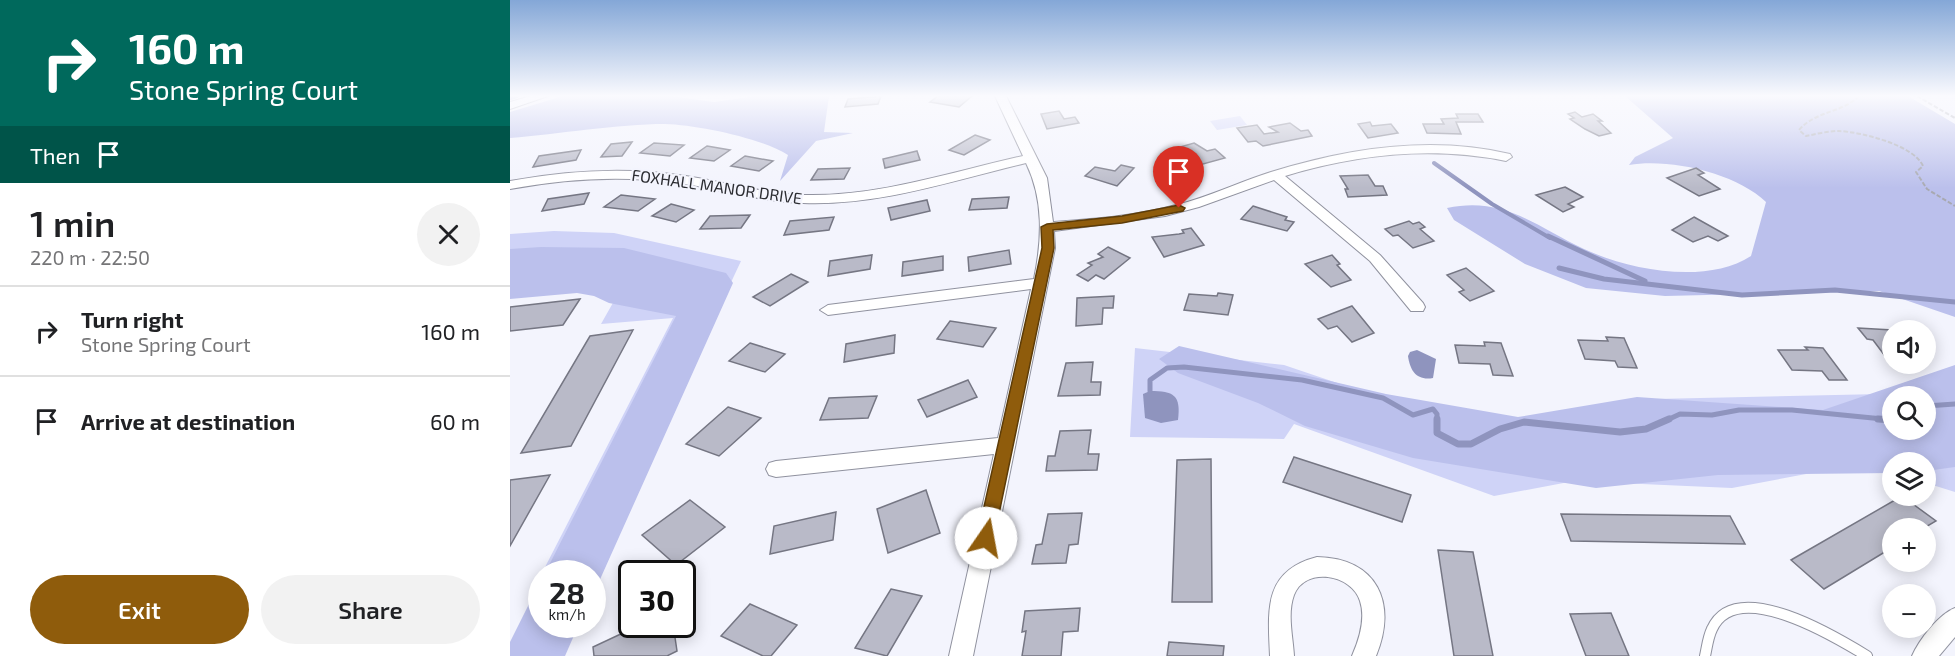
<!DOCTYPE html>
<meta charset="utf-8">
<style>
:root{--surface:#fff;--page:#f2f2f2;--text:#202124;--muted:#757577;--line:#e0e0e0;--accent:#8f5c0c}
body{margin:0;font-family:"Exo 2",sans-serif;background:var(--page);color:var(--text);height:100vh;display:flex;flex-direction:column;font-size:22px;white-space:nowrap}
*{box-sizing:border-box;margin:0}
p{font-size:20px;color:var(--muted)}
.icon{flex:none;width:33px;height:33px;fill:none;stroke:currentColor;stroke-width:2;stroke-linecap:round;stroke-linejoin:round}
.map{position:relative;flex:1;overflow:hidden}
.side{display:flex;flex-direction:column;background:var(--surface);width:510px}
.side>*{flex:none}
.banner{background:#00695c;color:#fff;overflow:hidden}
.tools{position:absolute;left:1372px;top:320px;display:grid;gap:12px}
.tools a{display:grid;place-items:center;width:54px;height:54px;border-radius:50%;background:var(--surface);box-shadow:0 3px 15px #0003;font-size:30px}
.speed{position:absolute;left:18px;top:560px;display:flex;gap:12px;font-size:30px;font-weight:700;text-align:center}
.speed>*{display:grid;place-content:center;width:78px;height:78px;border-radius:50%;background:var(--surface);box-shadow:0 3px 15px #0003;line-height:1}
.speed small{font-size:15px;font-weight:400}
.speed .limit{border:3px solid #111;border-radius:9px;background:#fff;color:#111}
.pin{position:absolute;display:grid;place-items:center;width:51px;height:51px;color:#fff;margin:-62px -26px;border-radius:50% 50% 50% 0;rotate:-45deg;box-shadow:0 0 6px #0007}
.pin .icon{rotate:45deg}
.me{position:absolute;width:66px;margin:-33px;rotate:12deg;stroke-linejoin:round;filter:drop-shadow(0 0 4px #0008)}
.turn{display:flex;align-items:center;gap:21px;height:126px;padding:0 30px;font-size:27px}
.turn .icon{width:78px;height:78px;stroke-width:2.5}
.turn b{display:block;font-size:42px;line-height:51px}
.then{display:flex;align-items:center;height:57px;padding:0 30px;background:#0003;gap:12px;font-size:22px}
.round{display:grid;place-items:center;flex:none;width:63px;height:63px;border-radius:32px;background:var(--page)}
.overview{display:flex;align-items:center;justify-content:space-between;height:102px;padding:0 30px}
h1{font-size:36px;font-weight:600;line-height:45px}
.primary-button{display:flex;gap:12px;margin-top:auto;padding:12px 30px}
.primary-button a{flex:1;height:69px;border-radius:36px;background:var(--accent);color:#fff;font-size:24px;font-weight:600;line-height:69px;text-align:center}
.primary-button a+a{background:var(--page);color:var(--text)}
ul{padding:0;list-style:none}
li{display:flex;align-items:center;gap:18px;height:90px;padding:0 30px;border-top:2px solid var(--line)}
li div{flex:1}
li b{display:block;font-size:22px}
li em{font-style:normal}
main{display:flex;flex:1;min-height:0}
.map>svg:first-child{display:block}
.green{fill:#cfd3f7;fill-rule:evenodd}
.forest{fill:#bbc0ec;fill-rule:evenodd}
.water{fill:#8f94be}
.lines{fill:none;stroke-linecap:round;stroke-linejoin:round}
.stream-far2{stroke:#8f94be;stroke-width:4}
.stream-far1{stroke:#8f94be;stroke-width:5}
.stream{stroke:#8f94be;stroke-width:7}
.building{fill:#b9bac8;stroke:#757683;stroke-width:1.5}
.service-casing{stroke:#90929f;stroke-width:12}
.minor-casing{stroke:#90929f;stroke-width:2}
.path{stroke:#a8a9b1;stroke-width:2;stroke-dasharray:4.5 2;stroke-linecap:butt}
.service{stroke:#fff;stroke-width:10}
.minor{fill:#fff;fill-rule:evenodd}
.route{fill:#8f5c0c;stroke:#5d3c08;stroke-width:1.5}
.labels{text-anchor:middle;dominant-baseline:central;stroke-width:4.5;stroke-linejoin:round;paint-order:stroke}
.far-street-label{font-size:16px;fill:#2c2d32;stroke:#f3f4fd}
</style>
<main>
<section class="side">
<div class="banner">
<div class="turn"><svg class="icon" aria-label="right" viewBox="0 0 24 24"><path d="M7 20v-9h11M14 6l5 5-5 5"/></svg><div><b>160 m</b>Stone Spring Court</div></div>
<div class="then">Then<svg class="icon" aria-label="arrive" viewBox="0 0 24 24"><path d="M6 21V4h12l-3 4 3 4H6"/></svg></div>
</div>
<div class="overview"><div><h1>1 min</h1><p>220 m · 22:50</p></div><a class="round"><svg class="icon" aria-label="close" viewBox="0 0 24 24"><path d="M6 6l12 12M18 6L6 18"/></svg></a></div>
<ul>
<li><svg class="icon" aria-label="right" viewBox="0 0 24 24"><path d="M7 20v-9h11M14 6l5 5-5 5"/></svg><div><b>Turn right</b><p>Stone Spring Court</p></div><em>160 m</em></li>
<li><svg class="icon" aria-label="arrive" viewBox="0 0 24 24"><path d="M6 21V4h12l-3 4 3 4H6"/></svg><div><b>Arrive at destination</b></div><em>60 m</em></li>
</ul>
<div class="primary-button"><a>Exit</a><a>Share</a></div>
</section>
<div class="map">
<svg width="1445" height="656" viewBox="0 0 1445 656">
<rect width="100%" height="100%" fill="#f3f4fd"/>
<!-- green -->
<g class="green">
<polygon points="730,116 737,125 707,130 700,121"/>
<polygon points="44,231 104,233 231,261 83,577 82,573 32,573 163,318 91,324 117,278 0,290 0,234"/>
<path d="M625 348 774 365 910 411 1087 424 1145 399 1371 394 1445 383V492L1416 483V462L1355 463 1222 488 1064 481 984 496 784 424 774 439 620 437ZM1383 396H1416V429H1383Z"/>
</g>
<!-- forest -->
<g class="forest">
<path d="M53 96H159L204 102 247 96H319L314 132 343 133 306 141 270 181 278 155C251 138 188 125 155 124 107 124 49 134 0 138V112Z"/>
<path d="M1115 96H1398L1445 124V317L1369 291 1155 296 1076 288 1015 264 944 220 937 208C994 196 1025 226 1074 249 1119 270 1196 285 1241 256L1256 202C1226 173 1160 158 1119 165L1125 157 1163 138Z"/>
<polygon points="31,247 114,248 216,273 223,283 83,595 82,573 35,573 166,316 99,303 84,296 67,293 0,299 0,249"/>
<path d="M669 346 876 394 1008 417 1127 397 1313 410 1445 365V467L1416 471V462H1383V473L1208 475 1086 488 903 458 795 426 748 403 668 373 649 359ZM1383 396H1416V429H1383Z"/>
<polygon points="31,580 32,624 69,624 55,656 0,656 0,642"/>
</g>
<!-- water -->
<g class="water">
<path d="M907 350 926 359 923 378C907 381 900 371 898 356L900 352Z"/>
<path d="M640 391C664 391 671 395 668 420L651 423 635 418 633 394Z"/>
</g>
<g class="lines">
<!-- stream-far2 -->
<g class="stream-far2">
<polyline points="0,98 7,96"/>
<polyline points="924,163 982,204 1040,238"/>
</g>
<!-- stream-far1 -->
<g class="stream-far1">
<polyline points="1038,236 1135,281"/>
<polyline points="1049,268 1094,279 1232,295 1325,290 1445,302"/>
<polyline points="640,391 640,380 657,368 674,367 792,380 873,398 903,415 923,409 927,414 927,421"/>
<polyline points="1416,406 1445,404"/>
<polyline points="1155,421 1170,414 1202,415 1229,410 1282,410 1383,420"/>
</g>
<!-- stream -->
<g class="stream">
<polyline points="927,419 927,433 948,444 961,444 990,429 1014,422 1110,432 1136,429 1159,419"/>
<polyline points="1368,419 1383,420"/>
</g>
</g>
<!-- building -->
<g class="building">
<polygon points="371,96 368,104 335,107 338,99"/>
<polygon points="428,96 462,96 449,107 420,102"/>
<polygon points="549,111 554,119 565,117 569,123 537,129 531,114"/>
<polygon points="1065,112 1072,117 1083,114 1092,121 1088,121 1101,133 1089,136 1075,129 1060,119 1064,118 1058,114"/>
<polygon points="946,114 968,114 973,122 946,122 951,134 917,133 913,124 934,124 931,119 948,118"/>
<polygon points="860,122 862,126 881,124 888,133 858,138 848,124"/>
<polygon points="780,123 791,131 798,130 802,136 753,146 746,141 738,142 727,128 747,125 754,134 768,132 759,127"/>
<polygon points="465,135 480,140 454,155 439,150"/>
<polygon points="122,142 112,156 91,157 101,144"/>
<polygon points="144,143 174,145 160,156 130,153"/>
<polygon points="684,143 697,151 705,149 715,158 664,172 652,160 676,152 670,147"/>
<polygon points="197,146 220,150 204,161 180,158"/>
<polygon points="71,150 66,160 23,167 29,156"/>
<polygon points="407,151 410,160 375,168 373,159"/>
<polygon points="235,156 263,161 249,171 221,166"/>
<polygon points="611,165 624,168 607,186 575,176 585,167 605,171"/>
<polygon points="340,168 334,179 301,180 308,169"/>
<polygon points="1186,168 1194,173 1188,175 1210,189 1189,196 1157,178"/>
<polygon points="858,175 865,186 873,186 877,195 838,197 835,189 838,189 830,176"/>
<polygon points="1055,187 1073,197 1058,204 1064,207 1053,212 1026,195"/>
<polygon points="79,193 74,204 32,211 38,199"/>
<polygon points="111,195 145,199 128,211 94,207"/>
<polygon points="499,197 497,208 459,210 462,199"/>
<polygon points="417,200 420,211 381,220 378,208"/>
<polygon points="161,204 184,210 166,222 142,216"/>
<polygon points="743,206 777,217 775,220 784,222 777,231 731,219"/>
<polygon points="240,215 231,228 190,229 200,216"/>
<polygon points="324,217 319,230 274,235 280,221"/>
<polygon points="1184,217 1218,236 1208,241 1198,236 1183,242 1162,230"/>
<polygon points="899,221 903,224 909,222 915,227 910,229 924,241 903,248 888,235 883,236 875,229"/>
<polygon points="681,228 694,245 654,257 642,237 669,234 674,233 672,230"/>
<polygon points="598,247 620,258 594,279 586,275 578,281 567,275 582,265 578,263 593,257 588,254"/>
<polygon points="499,250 501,264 459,271 458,257"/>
<polygon points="362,255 360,269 318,276 320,261"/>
<polygon points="822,255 830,264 827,265 841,280 821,287 795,264"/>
<polygon points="433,256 433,270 392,276 393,262"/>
<polygon points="956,268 984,291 960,301 949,292 954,290 937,275"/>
<polygon points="281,274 298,282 260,306 243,297"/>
<polygon points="708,293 723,295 718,315 674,310 679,294 707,296"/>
<polygon points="604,296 603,308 593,308 592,324 566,326 567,298"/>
<polygon points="70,299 53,325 0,331 0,307"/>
<polygon points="842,306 864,333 842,342 827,326 818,329 808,319"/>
<polygon points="440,321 486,328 473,347 427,339"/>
<polygon points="1348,328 1382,330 1383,360 1378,360 1363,340 1357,339"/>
<polygon points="123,330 61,446 11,453 80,336"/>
<polygon points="385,335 384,353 334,362 336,344"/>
<polygon points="1096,337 1114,338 1127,368 1108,367 1105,361 1075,359 1068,340 1098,341"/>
<polygon points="974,342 991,343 1003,376 983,375 980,364 949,363 945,345 975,346"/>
<polygon points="240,343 275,354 255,372 219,361"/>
<polygon points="1295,347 1313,348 1337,380 1319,380 1312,371 1282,370 1268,350 1298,350"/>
<polygon points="583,362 581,382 591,382 590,395 548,396 556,363"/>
<polygon points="458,380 467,397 417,417 408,400"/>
<polygon points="367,396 358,418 310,420 319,398"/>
<polygon points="218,407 251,418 209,456 176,444"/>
<polygon points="581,430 578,454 589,454 587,470 536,471 538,456 545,456 550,431"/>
<polygon points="784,457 901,495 892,522 773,482"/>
<polygon points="701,459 702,602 662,602 667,460"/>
<polygon points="40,475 0,546 0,480"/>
<polygon points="416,490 430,533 378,553 367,509"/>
<polygon points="1392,496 1426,521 1414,528 1383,528 1383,547 1314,589 1281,560"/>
<polygon points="180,500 215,527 166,565 132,535"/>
<polygon points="326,512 323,540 260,554 264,526"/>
<polygon points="572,513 568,544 559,545 556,563 522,564 526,545 532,544 538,514"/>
<polygon points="1051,514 1220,516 1235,544 1061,541"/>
<polygon points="928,550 963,552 983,656 944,656"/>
<polygon points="381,589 412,596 377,656 345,648"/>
<polygon points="240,604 287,625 261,656 253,656 211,636"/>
<polygon points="570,608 568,631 553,632 551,656 512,656 516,631 512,632 515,611"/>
<polygon points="1101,613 1119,656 1076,656 1060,614"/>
<polygon points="132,624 163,624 167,651 157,656 84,656 83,647"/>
<polygon points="659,642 714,646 713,656 657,656"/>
</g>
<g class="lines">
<!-- service casing -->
<g class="service-casing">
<path id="service" d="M1195 656C1197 647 1198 637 1202 629 1226 576 1326 637 1357 656"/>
</g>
<!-- minor casing -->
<g class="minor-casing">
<g id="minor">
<polygon points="21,96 38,96 0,109 0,102"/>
<path d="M485 96H496L537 178 543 222C584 219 626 216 666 205 699 197 729 182 761 172 838 148 921 135 1000 154L1002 157 996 161C921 146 849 154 775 176L870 255 913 303 915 307 913 311H901L860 261 764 180 689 207 655 216 544 231 545 248 463 656H439L484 454 266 477 259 475 256 469 259 463 266 461 488 438 521 289 318 315 310 310 318 305 524 279C532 240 534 200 516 163 444 180 369 206 293 203 251 202 209 188 167 183 111 175 55 179 0 189V181C56 171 112 167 168 175 210 180 251 194 294 195 368 197 441 172 513 156Z"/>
<path d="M807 557C867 558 888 603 866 656H842C849 640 856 619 850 601 842 574 795 566 784 595 777 614 783 637 784 656H760C758 610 753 571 807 557Z"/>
<path d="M1445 608V637L1429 656H1402C1409 640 1429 614 1445 608Z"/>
</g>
</g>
<!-- path -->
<g class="path">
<path d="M1349 96C1332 113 1305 111 1289 130L1296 136C1306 134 1318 131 1329 131 1351 132 1404 145 1413 166L1406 172 1417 189 1445 206"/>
<polyline points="1407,96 1445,118"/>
</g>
<!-- service -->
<use href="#service" class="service"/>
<!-- minor -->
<use href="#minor" class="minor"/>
</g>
<!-- sky -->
<linearGradient id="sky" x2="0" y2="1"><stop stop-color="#84a7d7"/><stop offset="0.51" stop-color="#fafafe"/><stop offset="1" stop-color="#fafafe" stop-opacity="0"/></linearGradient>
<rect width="1445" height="188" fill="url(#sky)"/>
<!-- route -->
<polygon class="route" points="669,205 675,208 673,211 612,223 543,230 544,248 484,538 482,544 476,546 469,544 467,538 532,248 531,227 537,224 612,216"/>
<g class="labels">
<!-- far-street labels -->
<g class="far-street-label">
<text transform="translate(207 186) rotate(8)">FOXHALL MANOR DRIVE</text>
</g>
</g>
</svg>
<div class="tools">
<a><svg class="icon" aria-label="sound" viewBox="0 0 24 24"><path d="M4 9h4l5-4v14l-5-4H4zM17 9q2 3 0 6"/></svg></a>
<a><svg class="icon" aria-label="search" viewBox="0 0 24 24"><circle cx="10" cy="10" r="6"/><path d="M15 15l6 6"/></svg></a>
<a><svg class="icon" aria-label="layers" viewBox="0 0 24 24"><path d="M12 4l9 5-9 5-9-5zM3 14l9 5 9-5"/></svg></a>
<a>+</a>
<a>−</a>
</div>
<div class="speed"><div>28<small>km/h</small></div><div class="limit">30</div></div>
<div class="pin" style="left:669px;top:208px;background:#d93025"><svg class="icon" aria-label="arrive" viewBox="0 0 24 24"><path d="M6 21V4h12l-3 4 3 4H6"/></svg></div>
<svg class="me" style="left:476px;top:538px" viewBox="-20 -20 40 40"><circle r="19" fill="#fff"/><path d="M0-13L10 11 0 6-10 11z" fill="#8f5c0c"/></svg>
</div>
</main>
